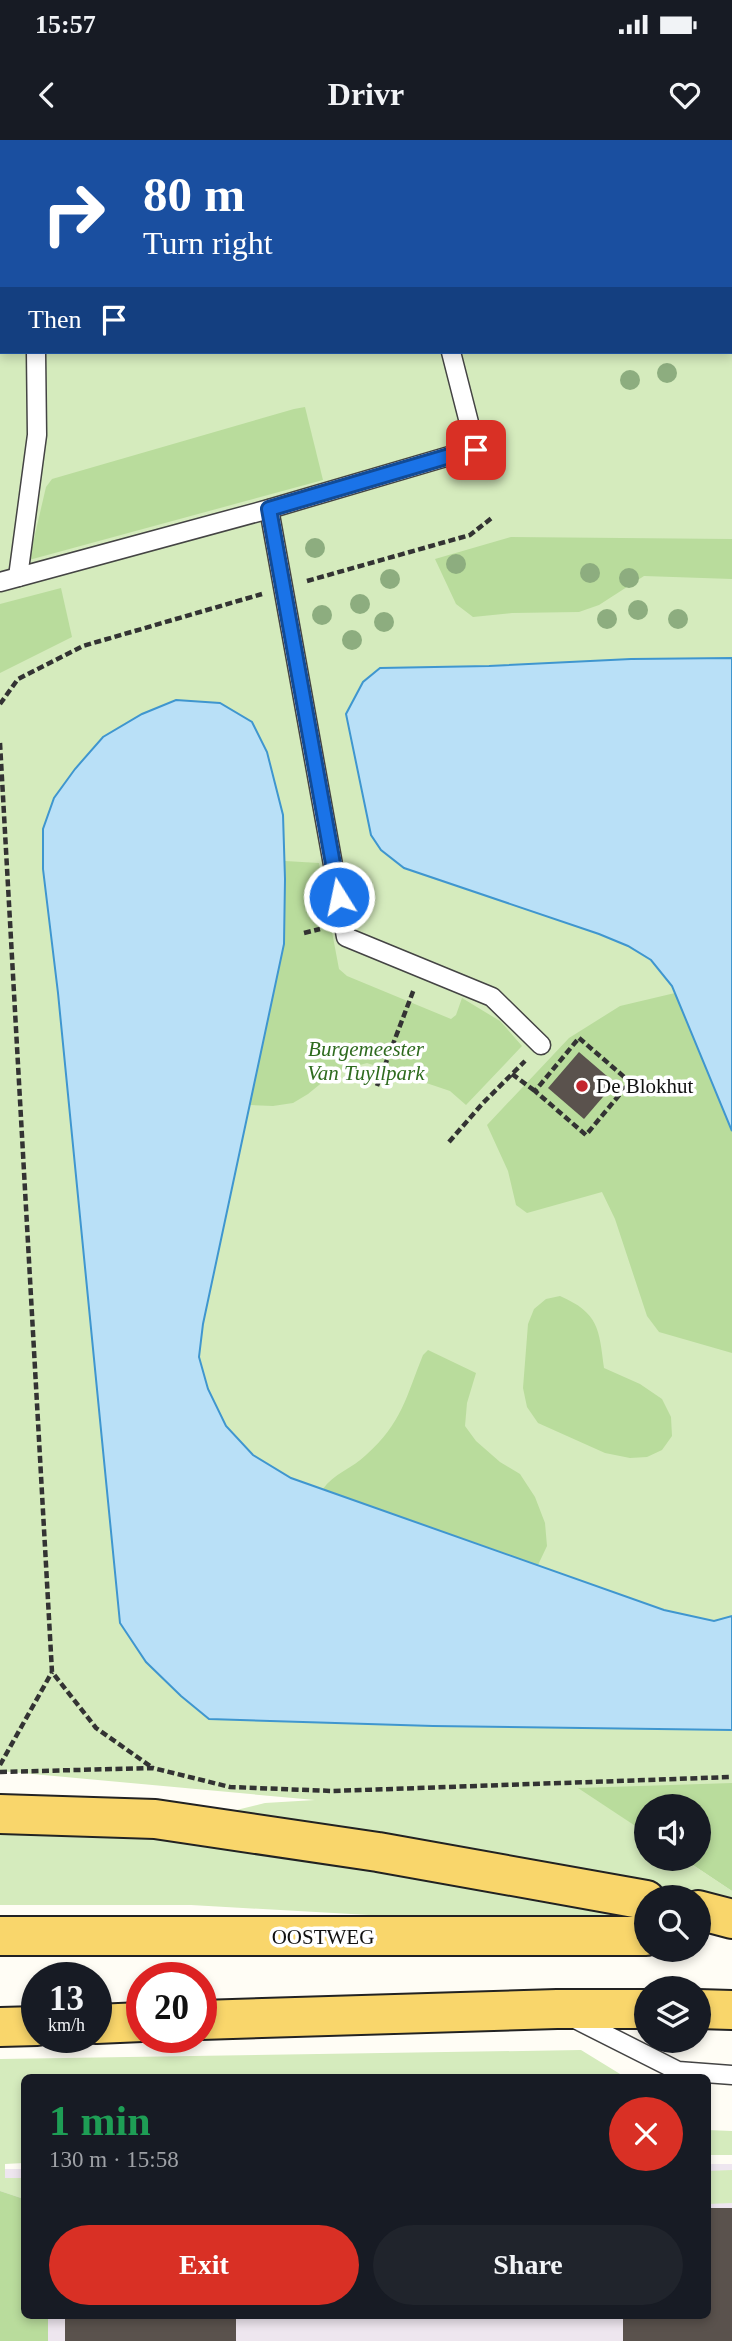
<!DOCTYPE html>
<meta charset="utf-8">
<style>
:root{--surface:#171b24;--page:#20242c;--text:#f1f3f6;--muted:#9ea1a6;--accent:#d93025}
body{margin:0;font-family:"Times New Roman",serif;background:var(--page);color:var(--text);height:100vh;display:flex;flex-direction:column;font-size:26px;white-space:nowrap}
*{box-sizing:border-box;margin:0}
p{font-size:23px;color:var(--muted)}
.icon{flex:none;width:38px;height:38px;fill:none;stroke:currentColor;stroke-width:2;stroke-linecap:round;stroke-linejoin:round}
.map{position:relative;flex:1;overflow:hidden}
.drawer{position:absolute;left:21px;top:1934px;width:690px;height:245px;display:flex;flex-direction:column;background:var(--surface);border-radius:10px;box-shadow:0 4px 10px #0003}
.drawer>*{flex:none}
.banner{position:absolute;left:0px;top:0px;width:733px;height:214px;box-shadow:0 4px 10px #0003;background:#1a4fa0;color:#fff;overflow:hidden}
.controls{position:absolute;left:634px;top:1654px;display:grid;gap:14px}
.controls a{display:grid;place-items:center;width:77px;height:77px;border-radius:50%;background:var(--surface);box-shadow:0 4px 10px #0003;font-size:35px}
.speed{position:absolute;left:21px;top:1822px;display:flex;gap:14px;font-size:35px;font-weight:700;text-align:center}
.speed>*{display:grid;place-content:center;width:91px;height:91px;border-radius:50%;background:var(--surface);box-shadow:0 4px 10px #0003;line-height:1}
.speed small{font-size:18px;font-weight:400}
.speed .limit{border:10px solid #d22;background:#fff;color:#111}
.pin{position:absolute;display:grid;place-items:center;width:60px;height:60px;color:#fff;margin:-30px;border-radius:14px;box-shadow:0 4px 10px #0006}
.me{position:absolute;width:77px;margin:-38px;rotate:350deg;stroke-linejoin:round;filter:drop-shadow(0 0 5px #0008)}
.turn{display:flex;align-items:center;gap:24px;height:147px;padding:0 28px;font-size:32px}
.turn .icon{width:91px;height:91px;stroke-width:2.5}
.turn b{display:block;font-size:49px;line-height:60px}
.then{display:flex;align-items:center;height:66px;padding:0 28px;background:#0003;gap:14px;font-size:26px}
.round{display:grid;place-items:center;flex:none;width:74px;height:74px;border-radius:37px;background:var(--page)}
.headline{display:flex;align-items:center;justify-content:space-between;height:119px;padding:0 28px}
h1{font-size:42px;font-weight:700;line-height:52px;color:#1e9e55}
.button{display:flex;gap:14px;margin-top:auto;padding:14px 28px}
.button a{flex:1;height:80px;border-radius:42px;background:var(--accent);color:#fff;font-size:28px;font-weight:700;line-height:80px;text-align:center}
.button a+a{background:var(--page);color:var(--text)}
.status{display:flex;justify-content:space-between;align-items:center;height:49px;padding:0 35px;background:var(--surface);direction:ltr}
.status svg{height:19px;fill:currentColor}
header{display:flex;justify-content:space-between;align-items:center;height:91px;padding:0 28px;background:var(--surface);font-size:32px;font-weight:700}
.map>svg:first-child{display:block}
.industrial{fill:#eee6ef}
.green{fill:#d5ebbd;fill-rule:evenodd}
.forest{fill:#b9dc9c}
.water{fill:#b9e0f7;stroke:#3f96cf;stroke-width:2}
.building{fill:#5a524d}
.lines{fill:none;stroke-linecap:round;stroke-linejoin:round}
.lane-casing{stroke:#444;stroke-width:21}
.primary-casing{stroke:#222;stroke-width:42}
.path{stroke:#333;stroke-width:4.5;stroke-dasharray:7 3.5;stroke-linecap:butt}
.lane{stroke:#fff;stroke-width:18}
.primary{stroke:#f9d66b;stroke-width:38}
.tree{fill:#8dad7f}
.route-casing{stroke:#114b97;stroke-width:18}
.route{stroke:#1a73e8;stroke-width:12}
.poi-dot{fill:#c4262e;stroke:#fff;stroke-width:2.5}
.labels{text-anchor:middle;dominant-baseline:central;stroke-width:7;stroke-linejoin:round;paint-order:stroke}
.park-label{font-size:21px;font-style:italic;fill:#2f6b1f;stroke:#fff}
.poi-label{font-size:21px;fill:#111;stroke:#fff;text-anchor:start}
.street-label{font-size:21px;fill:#111;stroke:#fff}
</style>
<div class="status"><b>15:57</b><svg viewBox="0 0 49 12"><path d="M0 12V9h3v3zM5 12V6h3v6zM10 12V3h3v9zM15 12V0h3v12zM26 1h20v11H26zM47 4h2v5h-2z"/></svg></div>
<header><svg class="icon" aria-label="back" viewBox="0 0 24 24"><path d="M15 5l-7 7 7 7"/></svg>Drivr<svg class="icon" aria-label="heart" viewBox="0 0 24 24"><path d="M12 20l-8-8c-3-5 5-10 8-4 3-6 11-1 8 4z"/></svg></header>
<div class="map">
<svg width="732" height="2201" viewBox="0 0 732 2201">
<rect width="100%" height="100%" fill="#fffdf5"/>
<!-- industrial -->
<polygon class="industrial" points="707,2024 732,2024 732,2201 0,2201 0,2029 24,2029 24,2175 707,2175"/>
<!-- green -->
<g class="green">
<path d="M0 0H732V1695L698 1666H646L641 1690 646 1693V1718L684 1719 732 1751V1762L668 1755 666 1757H646V1779L457 1780 191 1765H0V1695H134L265 1663 315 1660 0 1631ZM2 2H732V212H2Z"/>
<polygon points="581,1910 625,1937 24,1937 24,2023 5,2024 5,2038 24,2038 24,2059 0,2051 0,1919"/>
<polygon points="707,1990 732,1991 732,2015 707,2015"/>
<polygon points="732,2030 732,2063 707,2064 707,2031"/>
</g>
<!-- forest -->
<g class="forest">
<polygon points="305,267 323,340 29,420 46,347 52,339 294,269"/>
<polygon points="511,397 732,399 732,439 644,436 599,465 579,472 512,473 473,477 456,464 435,419"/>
<polygon points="61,448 72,497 0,533 0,464"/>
<polygon points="285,721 319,723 339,829 347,836 451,879 456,875 462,858 500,881 522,906 466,965 450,951 367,923 335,932 308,954 293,963 273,966 250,965 284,804"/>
<polygon points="675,853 732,991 732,1213 659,1192 647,1176 615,1079 602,1052 527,1073 516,1065 508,1031 487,985 569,898 620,866"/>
<path d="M560 1156C599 1173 599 1189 604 1228L640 1244 662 1259 671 1277 672 1296 662 1310 647 1317 630 1318 605 1313 538 1283 527 1267 523 1248 528 1184 534 1169 546 1159Z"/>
<path d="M428 1210 476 1233 467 1263 465 1286 476 1301 500 1322 520 1334 535 1357 545 1383 547 1406 538 1425 323 1349C333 1334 353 1328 366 1315 402 1283 406 1257 423 1215Z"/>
<polygon points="732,1643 732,1751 684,1719 698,1718 698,1666 646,1666 646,1693 578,1648"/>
<polygon points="0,2051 24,2059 24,2175 48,2175 48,2201 0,2201"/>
</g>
<!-- water -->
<g class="water">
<polygon points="732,518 732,991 672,846 651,820 628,806 599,794 404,728 381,710 371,695 346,574 363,542 380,528 489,526 631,519"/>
<polygon points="176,560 220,563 252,582 267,612 283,675 285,739 284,804 203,1184 199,1217 208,1249 226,1286 253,1315 291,1338 664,1470 714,1481 732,1476 732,1590 433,1586 209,1579 181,1556 146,1522 120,1483 58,853 43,729 43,689 54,658 75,629 103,597 142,574"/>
</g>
<!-- building -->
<g class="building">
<polygon points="579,912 615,943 584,979 548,948"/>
<polygon points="707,2068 732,2068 732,2201 623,2201 623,2175 707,2175"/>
<rect x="65" y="2175" width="171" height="26"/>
</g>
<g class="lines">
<!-- lane casing -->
<g class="lane-casing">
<g id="lane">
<polyline points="395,0 396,2"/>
<polyline points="269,369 346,797 492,857 541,905"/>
<polyline points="18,437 37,295 36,212"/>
<polyline points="0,442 269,369 463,312 476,310 451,212"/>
<polyline points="575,1879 678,1931 732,1935"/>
</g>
</g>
<!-- primary casing -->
<g class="primary-casing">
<g id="primary">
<polyline points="0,1674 155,1679 378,1712 646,1760"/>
<polyline points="698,1770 732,1779"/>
<polyline points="0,1796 646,1796"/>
<polyline points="698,1869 732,1870"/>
<polyline points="201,1880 557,1869 646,1869"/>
<polyline points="96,1884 142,1882"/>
<polyline points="0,1887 37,1886"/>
</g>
</g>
<!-- path -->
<g class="path">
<polyline points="63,2 66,0"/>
<polyline points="148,2 151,0"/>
<polyline points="0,38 2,37"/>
<polyline points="0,91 2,90"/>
<polyline points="307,441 470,395 493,377"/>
<polyline points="0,564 18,539 83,506 262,454"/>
<polyline points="0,603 52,1532 96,1588 153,1628"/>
<polyline points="304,793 320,789"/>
<polygon points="579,898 630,942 586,995 535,951"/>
<polyline points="512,934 535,951"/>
<polyline points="377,946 414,849"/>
<polyline points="449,1002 483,963 525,921"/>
<polyline points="0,1625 52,1532"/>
<polyline points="0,1632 153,1628 230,1647 333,1651 732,1637"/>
</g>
<!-- lane -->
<use href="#lane" class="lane"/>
<!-- primary -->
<use href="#primary" class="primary"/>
</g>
<!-- trees -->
<g class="tree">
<circle cx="667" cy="233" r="10"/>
<circle cx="630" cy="240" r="10"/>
<circle cx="315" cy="408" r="10"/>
<circle cx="456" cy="424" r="10"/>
<circle cx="590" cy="433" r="10"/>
<circle cx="629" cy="438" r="10"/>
<circle cx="390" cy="439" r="10"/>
<circle cx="360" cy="464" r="10"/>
<circle cx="638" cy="470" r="10"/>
<circle cx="322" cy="475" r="10"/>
<circle cx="607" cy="479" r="10"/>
<circle cx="678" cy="479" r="10"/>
<circle cx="384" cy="482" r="10"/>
<circle cx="352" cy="500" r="10"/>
</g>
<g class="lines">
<!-- route casing -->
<g class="route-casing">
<polyline id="route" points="339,757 269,369 463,312 476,310"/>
</g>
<!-- route -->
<use href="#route" class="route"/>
</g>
<!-- markers -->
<circle class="poi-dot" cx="582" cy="946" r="7"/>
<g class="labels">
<!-- park labels -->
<g class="park-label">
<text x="366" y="909">Burgemeester<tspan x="366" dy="24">Van Tuyllpark</tspan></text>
</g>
<!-- poi labels -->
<g class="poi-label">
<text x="596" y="946">De Blokhut</text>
</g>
<!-- street labels -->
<g class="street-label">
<text x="323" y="1797">OOSTWEG</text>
</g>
</g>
</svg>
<div class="controls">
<a><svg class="icon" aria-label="sound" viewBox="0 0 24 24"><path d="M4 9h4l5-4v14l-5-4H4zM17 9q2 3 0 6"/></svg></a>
<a><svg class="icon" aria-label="search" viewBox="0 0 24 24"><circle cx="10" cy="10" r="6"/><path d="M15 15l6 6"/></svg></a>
<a><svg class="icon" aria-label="layers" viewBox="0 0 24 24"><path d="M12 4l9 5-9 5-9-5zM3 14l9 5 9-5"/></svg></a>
</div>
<div class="speed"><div>13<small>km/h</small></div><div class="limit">20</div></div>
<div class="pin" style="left:476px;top:310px;background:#d93025"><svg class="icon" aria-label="arrive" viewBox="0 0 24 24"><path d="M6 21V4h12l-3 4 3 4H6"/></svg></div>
<svg class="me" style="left:339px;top:757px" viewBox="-20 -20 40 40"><circle r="17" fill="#1a73e8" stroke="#fff" stroke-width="3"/><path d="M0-11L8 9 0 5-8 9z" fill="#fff"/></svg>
<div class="banner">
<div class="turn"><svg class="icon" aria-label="right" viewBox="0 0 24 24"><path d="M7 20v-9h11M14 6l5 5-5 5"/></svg><div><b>80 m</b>Turn right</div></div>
<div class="then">Then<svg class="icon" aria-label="arrive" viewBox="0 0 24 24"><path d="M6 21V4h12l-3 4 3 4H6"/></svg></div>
</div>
<section class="drawer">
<div class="headline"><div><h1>1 min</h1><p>130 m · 15:58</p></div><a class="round" style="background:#d93025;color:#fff"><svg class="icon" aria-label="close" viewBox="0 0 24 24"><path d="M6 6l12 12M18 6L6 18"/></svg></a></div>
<div class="button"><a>Exit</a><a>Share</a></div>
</section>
</div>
